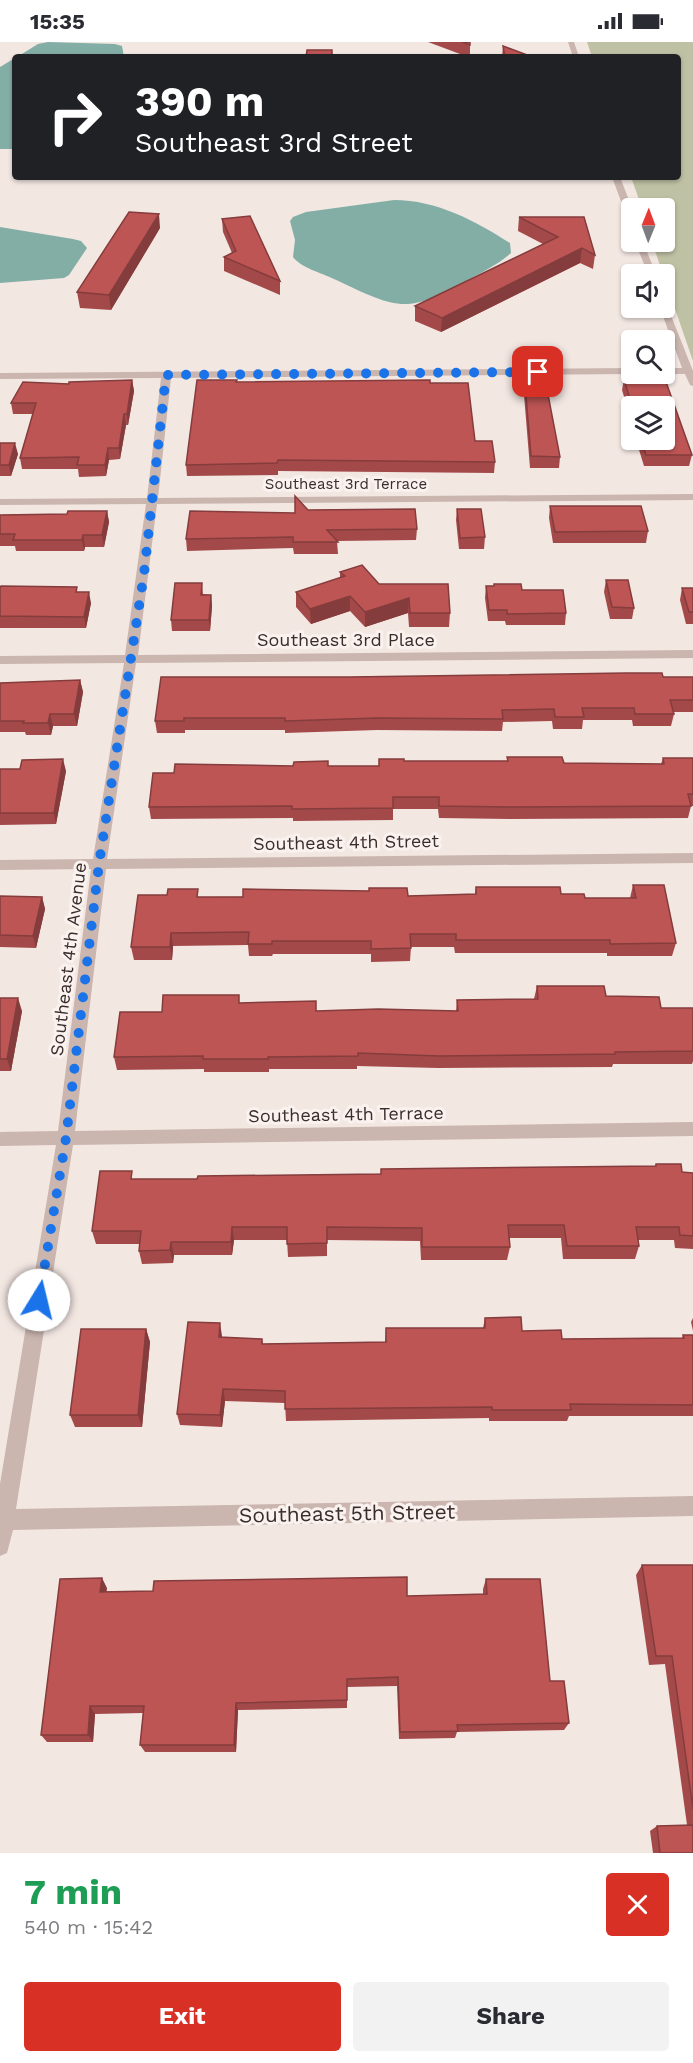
<!DOCTYPE html>
<meta charset="utf-8">
<style>
:root{--surface:#fff;--page:#f2f2f3;--text:#2b2b33;--muted:#7c7c81;--accent:#d93025}
body{margin:0;font-family:"Work Sans",sans-serif;background:var(--page);color:var(--text);height:100vh;display:flex;flex-direction:column;font-size:22px;white-space:nowrap}
*{box-sizing:border-box;margin:0}
p{font-size:20px;color:var(--muted)}
.icon{flex:none;width:33px;height:33px;fill:none;stroke:currentColor;stroke-width:2;stroke-linecap:round;stroke-linejoin:round}
.map{position:relative;height:1811px;overflow:hidden}
.details{display:flex;flex-direction:column;background:var(--surface);flex:1}
.details>*{flex:none}
.top-card{position:absolute;left:12px;top:12px;width:669px;height:126px;border-radius:6px;box-shadow:0 2px 4px #0004;background:#202124;color:#fff;overflow:hidden}
.needle{width:39px;rotate:1deg}
.buttons{position:absolute;left:621px;top:156px;display:grid;gap:12px}
.buttons a{display:grid;place-items:center;width:54px;height:54px;border-radius:6px;background:var(--surface);box-shadow:0 2px 4px #0004;font-size:30px}
.pin{position:absolute;display:grid;place-items:center;width:51px;height:51px;color:#fff;margin:-26px;border-radius:12px;box-shadow:0 3px 9px #0006}
.me{position:absolute;width:66px;margin:-33px;rotate:9deg;stroke-linejoin:round;filter:drop-shadow(0 0 4px #0008)}
.turn{display:flex;align-items:center;gap:21px;height:126px;padding:0 24px;font-size:27px}
.turn .icon{width:78px;height:78px;stroke-width:2.5}
.turn b{display:block;font-size:42px;line-height:51px}
.round{display:grid;place-items:center;flex:none;width:63px;height:63px;border-radius:6px;background:var(--page)}
.overview{display:flex;align-items:center;justify-content:space-between;height:102px;padding:0 24px}
h1{font-size:36px;font-weight:700;line-height:45px;color:#1e9e55}
.action{display:flex;gap:12px;margin-top:auto;padding:12px 24px}
.action a{flex:1;height:69px;border-radius:6px;background:var(--accent);color:#fff;font-size:24px;font-weight:700;line-height:69px;text-align:center}
.action a+a{background:var(--page);color:var(--text)}
.status{display:flex;justify-content:space-between;align-items:center;height:42px;padding:0 30px;background:var(--surface);direction:ltr}
.status svg{height:16px;fill:currentColor}
.map>svg:first-child{display:block}
.green{fill:#bec1a3}
.water{fill:#83aea6}
.lines{fill:none;stroke-linecap:round;stroke-linejoin:round}
.minor{fill:#cab5af;fill-rule:evenodd}
.wall{fill:#a34949}
.shaded-wall{fill:#853c3c}
.building{fill:#be5555;stroke:#853c3c;stroke-width:1.5}
.route{stroke:#1a73e8;stroke-width:10;stroke-dasharray:0 18}
.labels{text-anchor:middle;dominant-baseline:central;stroke-width:6;stroke-linejoin:round;paint-order:stroke}
.far-street-label{font-size:15px;fill:#3a2d2c;stroke:#faf2ef}
.street-label{font-size:18px;fill:#3a2d2c;stroke:#faf2ef}
.near-street-label{font-size:21px;fill:#3a2d2c;stroke:#faf2ef}
</style>
<div class="status"><b>15:35</b><svg viewBox="0 0 49 12"><path d="M0 12V9h3v3zM5 12V6h3v6zM10 12V3h3v9zM15 12V0h3v12zM26 1h20v11H26zM47 4h2v5h-2z"/></svg></div>
<div class="map">
<svg width="693" height="1811" viewBox="0 0 693 1811">
<rect width="100%" height="100%" fill="#f3e7e2"/>
<!-- green -->
<polygon class="green" points="587,0 693,0 693,319 652,200 664,200 664,166 642,166 631,135 678,135 678,15 592,15"/>
<!-- water -->
<g class="water">
<polygon points="48,0 115,2 122,4 124,15 17,15 38,2"/>
<polygon points="15,16 15,107 0,107 0,25"/>
<path d="M394 158C437 158 475 179 510 201L511 211C499 222 482 230 468 238 406 274 396 266 334 237 322 231 301 226 293 215L295 198 290 179 293 175 306 170Z"/>
<polygon points="0,185 73,197 81,199 87,206 69,233 64,236 0,241"/>
</g>
<g class="lines">
<!-- minor -->
<g class="minor">
<polygon points="568,0 574,0 579,15 573,15"/>
<polygon points="612,135 620,135 632,166 632,180 628,178"/>
<polygon points="635,200 643,200 656,232 648,232"/>
<polygon points="664,263 668,266 693,329 693,344 690,343 685,332 662,332 664,332 664,326 682,326 660,266 664,266"/>
<polygon points="632,326 632,332 171,336 158,456 693,452 693,458 157,462 138,613 693,608 693,616 136,621 107,817 693,811 693,821 106,827 75,1089 693,1080 693,1094 73,1103 16,1467 693,1454 693,1474 13,1488 7,1511 0,1514 0,1442 56,1103 0,1104 0,1090 58,1089 91,827 0,828 0,818 93,817 124,621 0,622 0,614 125,613 146,462 0,463 0,457 147,456 161,336 0,337 0,331"/>
</g>
</g>
<!-- wall -->
<g class="wall">
<polygon points="428,0 470,0 470,15 468,15"/>
<polygon points="503,4 530,15 502,15"/>
<polygon points="519,175 595,213 593,227 580,221 441,290 415,279 415,264 543,202 518,189"/>
<polygon points="222,177 280,239 280,253 224,229 224,215 232,211 223,190"/>
<polygon points="160,186 111,268 80,266 77,250"/>
<polygon points="624,337 665,337 692,413 689,424 644,424 636,398 664,398 664,364 632,364 632,381 622,348"/>
<polygon points="132,338 134,349 128,383 126,383 120,417 109,418 106,434 79,435 78,427 22,427 20,416 33,372 13,372 11,361 69,342"/>
<polygon points="237,340 430,341 475,399 495,420 494,431 278,429 278,433 187,434 186,423"/>
<polygon points="525,342 560,415 559,426 530,426 524,353"/>
<polygon points="0,401 18,412 11,434 0,434"/>
<polygon points="550,464 648,489 646,501 553,501 549,476"/>
<polygon points="457,467 485,495 484,507 459,507 456,478"/>
<polygon points="308,468 417,487 416,498 337,499 338,512 294,512 293,506 187,509 186,497"/>
<polygon points="107,469 109,480 104,505 85,505 84,509 16,509 15,504 0,504 0,473 67,472"/>
<polygon points="340,530 379,542 450,571 449,585 409,585 408,571 365,585 350,569 311,582 296,565 296,550 340,536"/>
<polygon points="606,538 634,566 632,577 610,577 604,550"/>
<polygon points="202,541 203,552 211,553 212,564 210,589 172,589 171,578"/>
<polygon points="486,544 522,548 566,571 565,583 506,583 505,579 488,579 485,556"/>
<polygon points="0,546 78,550 91,561 86,586 0,586"/>
<polygon points="682,546 693,546 693,582 686,582 680,558"/>
<polygon points="349,635 693,635 693,670 673,670 674,672 671,684 633,684 632,678 583,678 582,687 553,687 552,679 503,680 502,689 377,688 285,691 285,688 185,688 185,691 157,691 155,679"/>
<polygon points="80,638 83,650 77,684 53,684 51,693 26,693 25,690 0,690 0,641"/>
<polygon points="507,715 564,721 661,722 663,716 693,716 693,764 691,764 688,776 512,777 439,776 438,767 393,767 393,778 293,779 293,776 151,777 149,765 174,731 293,724 379,724 404,719 507,719"/>
<polygon points="0,727 66,729 56,782 0,783"/>
<polygon points="633,843 676,901 672,914 607,914 607,911 455,911 454,905 411,905 410,919 371,920 371,912 273,912 272,914 249,914 248,903 173,904 172,918 134,918 131,905 167,853 199,855 408,854 475,852 476,845 561,852 585,856 630,856"/>
<polygon points="0,854 42,855 45,867 36,906 0,905"/>
<polygon points="537,944 606,954 661,966 693,966 693,1019 692,1022 613,1022 612,1025 438,1026 357,1024 357,1027 269,1027 269,1030 204,1030 204,1027 117,1028 114,1015 162,970 240,961 316,969 456,969 457,958 534,957"/>
<polygon points="0,956 22,969 11,1029 0,1029"/>
<polygon points="656,1122 682,1130 693,1131 693,1207 675,1206 674,1198 638,1198 639,1204 635,1217 563,1217 561,1196 509,1196 510,1205 507,1218 421,1218 420,1199 327,1198 327,1214 288,1215 287,1198 234,1198 232,1213 174,1213 173,1221 142,1222 139,1209 139,1202 96,1202 92,1189 134,1137 197,1137 655,1124"/>
<polygon points="485,1276 522,1289 562,1297 682,1296 683,1293 693,1293 693,1374 569,1374 567,1379 489,1379 489,1376 286,1379 285,1361 225,1359 222,1385 180,1383 177,1372 222,1295 262,1297 263,1302 385,1300 386,1286 483,1286"/>
<polygon points="693,1276 693,1289 691,1280"/>
<polygon points="146,1287 150,1300 142,1385 75,1385 70,1373"/>
<polygon points="642,1523 693,1523 693,1811 653,1811 650,1789 657,1784 687,1783 665,1622 649,1623 636,1533"/>
<polygon points="486,1537 550,1639 569,1681 564,1688 457,1690 455,1696 399,1697 397,1644 347,1645 347,1666 238,1668 236,1710 145,1710 140,1703 143,1671 95,1672 93,1700 47,1700 41,1693 107,1546 106,1550 407,1554 483,1553 483,1547"/>
</g>
<!-- shaded-wall -->
<g class="shaded-wall">
<polygon points="159,172 160,186 111,268 109,253"/>
<polygon points="582,206 580,221 441,290 442,276"/>
<polygon points="132,338 134,349 128,383 127,372"/>
<polygon points="124,372 126,383 120,417 119,406"/>
<polygon points="15,401 18,412 11,434 9,423"/>
<polygon points="108,406 109,418 106,434 105,423"/>
<polygon points="107,469 109,480 104,505 102,493"/>
<polygon points="83,493 85,505 84,509 82,498"/>
<polygon points="89,550 91,561 86,586 84,575"/>
<polygon points="211,553 212,564 210,589 209,578"/>
<polygon points="350,554 350,569 311,582 310,567"/>
<polygon points="409,556 408,571 365,585 365,570"/>
<polygon points="80,638 83,650 77,684 74,672"/>
<polygon points="50,672 53,684 51,693 48,681"/>
<polygon points="63,717 66,729 56,782 54,771"/>
<polygon points="42,855 45,867 36,906 33,894"/>
<polygon points="171,891 173,904 172,918 170,905"/>
<polygon points="18,956 22,969 11,1029 7,1017"/>
<polygon points="232,1185 234,1198 232,1213 231,1200"/>
<polygon points="171,1200 174,1213 173,1221 170,1208"/>
<polygon points="220,1281 222,1294 221,1307 219,1295"/>
<polygon points="146,1287 150,1300 142,1385 138,1373"/>
<polygon points="223,1347 225,1359 222,1385 220,1373"/>
<polygon points="102,1536 107,1546 105,1560 100,1550"/>
<polygon points="236,1661 238,1668 236,1710 234,1703"/>
<polygon points="90,1664 95,1672 93,1700 88,1693"/>
</g>
<!-- building -->
<g class="building">
<polygon points="462,0 470,0 470,3"/>
<polygon points="503,4 530,14 530,15 505,15"/>
<polygon points="307,8 332,8 332,15 306,15"/>
<polygon points="129,170 159,172 109,253 77,250"/>
<polygon points="250,174 280,239 224,215 236,209 222,177"/>
<polygon points="519,175 584,175 595,213 582,206 442,276 415,264 558,195"/>
<polygon points="624,337 665,337 692,413 646,413 641,398 664,398 664,364 632,364"/>
<polygon points="132,338 127,372 124,372 119,406 108,406 105,423 77,423 79,415 20,416 36,361 11,361 23,340 69,342 69,340"/>
<polygon points="197,338 237,338 236,340 430,338 430,341 468,341 475,399 492,399 495,420 278,418 277,421 186,423"/>
<polygon points="525,342 546,342 560,415 531,414"/>
<polygon points="0,401 15,401 9,423 0,423"/>
<polygon points="295,454 308,468 415,467 417,487 327,488 338,500 293,500 293,495 186,497 190,469 295,471"/>
<polygon points="550,464 641,464 648,489 555,490"/>
<polygon points="457,467 481,467 485,495 460,496"/>
<polygon points="68,469 107,469 102,493 83,493 82,498 13,498 15,492 0,492 0,473 67,472"/>
<polygon points="362,523 379,542 448,542 450,571 410,571 409,556 365,570 350,554 310,567 296,550 345,534 340,530"/>
<polygon points="606,538 628,538 634,566 612,565"/>
<polygon points="175,541 202,541 201,553 211,553 209,578 171,578"/>
<polygon points="494,542 521,542 522,548 563,548 566,571 507,572 507,568 489,568 486,544 494,544"/>
<polygon points="1,544 77,545 76,550 89,550 84,575 0,574 0,546"/>
<polygon points="682,546 693,546 693,570 689,570"/>
<polygon points="626,631 662,631 663,635 693,635 693,658 670,658 674,672 635,672 634,666 582,666 584,675 555,675 554,667 502,668 503,677 377,676 285,679 285,676 184,676 184,679 155,679 161,635 349,635"/>
<polygon points="80,638 74,672 50,672 48,681 23,681 24,679 0,679 0,641"/>
<polygon points="507,715 562,715 564,721 664,722 663,716 693,716 693,752 688,752 691,764 513,765 439,764 439,755 393,755 393,766 292,767 292,764 149,765 153,731 174,731 175,722 293,724 294,720 328,719 328,724 379,724 379,717 404,717 404,719 508,719"/>
<polygon points="63,717 54,771 0,771 0,727 20,727 22,718"/>
<polygon points="633,843 664,843 676,901 610,902 610,898 456,898 456,892 410,892 411,906 371,907 371,899 272,899 272,902 248,902 249,890 171,891 170,905 131,905 138,853 167,853 168,847 198,847 197,855 243,855 243,847 369,849 369,846 407,846 408,854 476,852 476,845 560,845 561,852 584,852 585,856 636,856"/>
<polygon points="0,854 42,855 33,894 0,893"/>
<polygon points="537,944 604,944 606,954 659,955 661,966 693,966 693,1009 615,1010 615,1012 439,1014 358,1011 358,1014 268,1015 268,1017 203,1017 203,1014 114,1015 120,970 162,970 163,953 239,953 239,961 316,959 316,969 378,967 458,969 457,958 538,957"/>
<polygon points="0,956 18,956 7,1017 0,1017"/>
<polygon points="656,1122 681,1122 682,1130 693,1131 693,1194 680,1193 679,1185 636,1185 639,1204 567,1204 564,1183 508,1183 510,1205 422,1205 422,1186 327,1185 327,1201 287,1202 287,1185 232,1185 231,1200 171,1200 170,1208 139,1209 141,1189 92,1189 100,1129 132,1129 131,1137 197,1137 198,1134 381,1132 381,1127 656,1124"/>
<polygon points="521,1275 522,1289 561,1288 562,1297 684,1296 683,1293 693,1293 693,1363 570,1362 571,1368 492,1368 492,1365 285,1367 285,1349 223,1347 220,1373 177,1372 188,1280 220,1281 219,1295 262,1297 262,1302 386,1300 386,1286 485,1286 485,1276"/>
<polygon points="81,1287 146,1287 138,1373 70,1373"/>
<polygon points="642,1523 693,1523 693,1767 672,1614 656,1614"/>
<polygon points="407,1535 407,1554 487,1552 486,1537 540,1537 550,1639 564,1639 569,1681 457,1683 458,1689 400,1690 398,1635 347,1637 347,1658 236,1661 234,1703 140,1703 144,1664 90,1664 88,1693 41,1693 60,1537 102,1536 100,1550 153,1549 154,1539"/>
<polygon points="693,1783 693,1811 660,1811 657,1784"/>
</g>
<g class="lines">
<!-- route -->
<polyline class="route" points="39,1258 66,1096 99,822 144,532 166,333 538,330"/>
</g>
<g class="labels">
<!-- far-street labels -->
<g class="far-street-label">
<text x="346" y="442">Southeast 3rd Terrace</text>
</g>
<!-- street labels -->
<g class="street-label">
<text x="346" y="597">Southeast 3rd Place</text>
<text transform="translate(346 800) rotate(-1)">Southeast 4th Street</text>
<text transform="translate(68 917) rotate(-83)">Southeast 4th Avenue</text>
<text transform="translate(346 1072) rotate(-1)">Southeast 4th Terrace</text>
</g>
<!-- near-street labels -->
<g class="near-street-label">
<text transform="translate(347 1471) rotate(-1)">Southeast 5th Street</text>
</g>
</g>
</svg>
<div class="buttons">
<a><svg class="needle" viewBox="-14 -14 28 28"><path d="M0-13l5 13h-10z" fill="#e53935"/><path d="M0 13l5-13h-10z" fill="#7c7c81"/></svg></a>
<a><svg class="icon" aria-label="sound" viewBox="0 0 24 24"><path d="M4 9h4l5-4v14l-5-4H4zM17 9q2 3 0 6"/></svg></a>
<a><svg class="icon" aria-label="search" viewBox="0 0 24 24"><circle cx="10" cy="10" r="6"/><path d="M15 15l6 6"/></svg></a>
<a><svg class="icon" aria-label="layers" viewBox="0 0 24 24"><path d="M12 4l9 5-9 5-9-5zM3 14l9 5 9-5"/></svg></a>
</div>
<div class="pin" style="left:538px;top:330px;background:#d93025"><svg class="icon" aria-label="arrive" viewBox="0 0 24 24"><path d="M6 21V4h12l-3 4 3 4H6"/></svg></div>
<svg class="me" style="left:39px;top:1258px" viewBox="-20 -20 40 40"><circle r="19" fill="#fff"/><path d="M0-13L10 11 0 6-10 11z" fill="#1a73e8"/></svg>
<div class="top-card">
<div class="turn"><svg class="icon" aria-label="right" viewBox="0 0 24 24"><path d="M7 20v-9h11M14 6l5 5-5 5"/></svg><div><b>390 m</b>Southeast 3rd Street</div></div>
</div>
</div>
<section class="details">
<div class="overview"><div><h1>7 min</h1><p>540 m · 15:42</p></div><a class="round" style="background:#d93025;color:#fff"><svg class="icon" aria-label="close" viewBox="0 0 24 24"><path d="M6 6l12 12M18 6L6 18"/></svg></a></div>
<div class="action"><a>Exit</a><a>Share</a></div>
</section>
